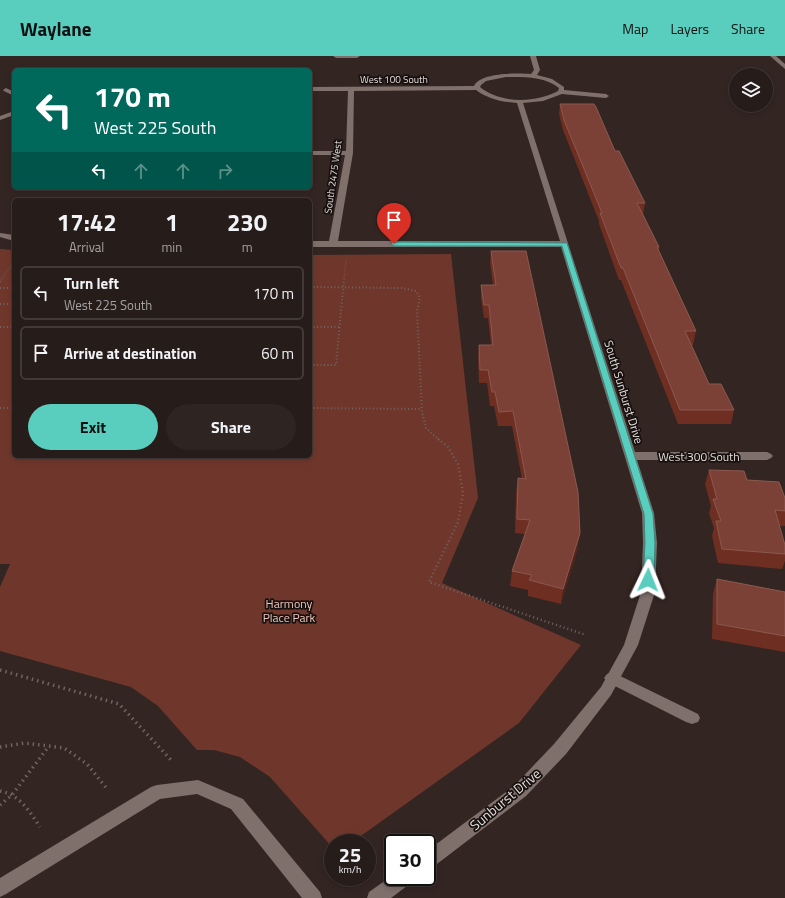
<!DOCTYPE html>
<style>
:root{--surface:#261c1a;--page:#2e2523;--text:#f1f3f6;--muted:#a4a1a2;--line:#423a39;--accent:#5acebe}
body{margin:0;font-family:"Titillium Web",sans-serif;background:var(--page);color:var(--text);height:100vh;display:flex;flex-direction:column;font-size:15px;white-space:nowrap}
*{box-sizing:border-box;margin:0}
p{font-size:13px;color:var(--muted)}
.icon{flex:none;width:22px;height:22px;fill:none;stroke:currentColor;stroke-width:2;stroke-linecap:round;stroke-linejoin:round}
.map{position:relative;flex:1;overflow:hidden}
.side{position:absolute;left:12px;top:142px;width:300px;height:260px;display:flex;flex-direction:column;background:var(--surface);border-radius:6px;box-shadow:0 2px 6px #0003,0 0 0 1px var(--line)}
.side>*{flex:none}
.top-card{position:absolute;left:12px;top:12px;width:300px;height:122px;border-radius:6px;box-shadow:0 2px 6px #0003,0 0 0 1px var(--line);background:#00695c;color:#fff;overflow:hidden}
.fabs{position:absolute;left:729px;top:12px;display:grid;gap:8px}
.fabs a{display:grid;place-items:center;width:44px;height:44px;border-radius:50%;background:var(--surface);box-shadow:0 2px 6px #0003,0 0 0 1px var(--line);font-size:20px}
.speed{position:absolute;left:324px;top:778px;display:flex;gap:8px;font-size:20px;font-weight:700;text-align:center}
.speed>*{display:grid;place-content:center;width:52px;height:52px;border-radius:50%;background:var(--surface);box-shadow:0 2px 6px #0003,0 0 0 1px var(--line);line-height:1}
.speed small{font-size:10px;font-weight:400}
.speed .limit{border:2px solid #111;border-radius:6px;background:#fff;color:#111}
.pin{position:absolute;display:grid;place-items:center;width:34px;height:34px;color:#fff;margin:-41px -17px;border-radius:50% 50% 50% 0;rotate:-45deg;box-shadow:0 0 4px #0007}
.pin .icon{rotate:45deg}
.me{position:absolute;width:44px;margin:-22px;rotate:2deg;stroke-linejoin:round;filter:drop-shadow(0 0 3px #0008)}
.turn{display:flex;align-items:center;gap:14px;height:84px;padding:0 16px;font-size:18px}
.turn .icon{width:52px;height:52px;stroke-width:2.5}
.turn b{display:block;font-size:28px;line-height:34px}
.lanes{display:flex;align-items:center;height:38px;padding:0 16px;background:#0003;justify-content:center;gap:20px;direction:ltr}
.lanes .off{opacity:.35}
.eta{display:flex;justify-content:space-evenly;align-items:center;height:68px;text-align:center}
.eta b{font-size:24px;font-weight:700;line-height:28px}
.action{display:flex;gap:8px;margin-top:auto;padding:8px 16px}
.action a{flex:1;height:46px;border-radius:24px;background:var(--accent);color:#111;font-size:16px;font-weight:700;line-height:46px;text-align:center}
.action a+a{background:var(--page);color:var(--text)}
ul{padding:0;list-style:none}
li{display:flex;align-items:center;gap:12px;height:54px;margin:0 8px 6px;padding:0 8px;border:2px solid var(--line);border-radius:6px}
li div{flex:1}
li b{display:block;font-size:15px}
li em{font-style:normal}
header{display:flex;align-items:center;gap:24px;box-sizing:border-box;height:56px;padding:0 20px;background:var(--accent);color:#111}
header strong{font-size:19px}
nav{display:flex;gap:22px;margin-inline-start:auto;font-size:14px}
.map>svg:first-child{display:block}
.green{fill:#6f372c}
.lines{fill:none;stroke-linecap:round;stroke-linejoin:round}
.path-far3{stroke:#716462;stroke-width:1.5;stroke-dasharray:0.5 1.5;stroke-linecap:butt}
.path-far2{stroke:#716462;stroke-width:2;stroke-dasharray:1 2.5;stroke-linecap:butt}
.path-far1{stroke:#716462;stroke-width:2.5;stroke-dasharray:1 3;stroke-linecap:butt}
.path{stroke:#716462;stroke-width:3.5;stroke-dasharray:1.5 4;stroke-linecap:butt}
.lane{fill:#80706c;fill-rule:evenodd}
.street{fill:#80706c;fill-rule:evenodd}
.wall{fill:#6e2e22}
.shaded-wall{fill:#51231a}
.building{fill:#7b4136;stroke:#8b594f}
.route{fill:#5acebe;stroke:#3a867c}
.labels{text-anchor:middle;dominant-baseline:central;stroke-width:3.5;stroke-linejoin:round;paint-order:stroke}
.far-street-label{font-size:10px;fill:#e5dcda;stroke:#16100f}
.street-label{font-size:12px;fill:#e5dcda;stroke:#16100f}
.park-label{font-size:12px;fill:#f2c6bc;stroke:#16100f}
.near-street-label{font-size:14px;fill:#e5dcda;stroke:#16100f}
</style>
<header>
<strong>Waylane</strong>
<nav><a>Map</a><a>Layers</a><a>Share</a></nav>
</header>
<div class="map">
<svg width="785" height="842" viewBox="0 0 785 842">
<rect width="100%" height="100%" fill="#332522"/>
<!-- green -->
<polygon class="green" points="0,193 14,194 14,400 310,400 310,199 451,198 478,442 442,527 581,589 519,667 351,787 333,787 333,792 270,721 240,701 214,694 197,694 158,650 131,631 0,595 0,531 10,508 0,508"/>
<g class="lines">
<!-- path-far3 -->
<g class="path-far3">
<polyline points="1,224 14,205"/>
<polyline points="344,224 346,204"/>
</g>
<!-- path-far2 -->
<g class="path-far2">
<polyline points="0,226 2,223"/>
<polyline points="310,231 402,232 416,235 420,241 417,255 422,356 426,372 439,384"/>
<polyline points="0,232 14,232"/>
<polyline points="0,248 14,248"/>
<polyline points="0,271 14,271"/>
<polyline points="310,271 339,271"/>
<polyline points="310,309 336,309 344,223"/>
<polyline points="0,352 14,352"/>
<polyline points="310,352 422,353"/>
</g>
<!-- path-far1 -->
<polyline class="path-far1" points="438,383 448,391 458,408 463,437 458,466 429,526 586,579"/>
<!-- path -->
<g class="path">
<polyline points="0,614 119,648 172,705"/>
<polyline points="0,691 25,687 64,692 87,708 108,734"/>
<path d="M0 735C19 738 30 756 40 771"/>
<polyline points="0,749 12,739 49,690"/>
</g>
<!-- lane -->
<g class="lane">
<polygon points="333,0 360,0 357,2 336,2"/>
<polygon points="770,0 776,0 785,8 785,13"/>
<polygon points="612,616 698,658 700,662 698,666 692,668 686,666 607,626 604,622 607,618"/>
<polygon points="198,724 243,743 320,836 322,842 302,842 231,753 197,738 160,743 6,838 0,841 0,822 151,731 157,729"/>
</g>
<!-- street -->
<g class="street">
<path d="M530 0H536L540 14 537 19 552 23 564 31V34L606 38 609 40 606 42 562 38 543 45 523 47 635 396H767L771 398 773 400 771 402 767 404H637L654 457 657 487 655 536 638 589 611 639 566 698 526 740 433 811 427 813V795L514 730 554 688 601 631 624 589 641 536 643 487 642 457 561 191H310V185H329L345 99H310V95H346L348 35H310V31L474 30C480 16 519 17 531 18L534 14ZM506 21C524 21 544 20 559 32L558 35C536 47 501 48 480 31L481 29 486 25ZM476 34C488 43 502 46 517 47L560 185H338L353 97 354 35Z"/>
<polygon points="6,32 14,36 14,40 4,35 3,34"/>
<polygon points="14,55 14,59 0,64 0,60"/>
<polygon points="0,177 14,179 14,185 0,181"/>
<polygon points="393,819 393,821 414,821 411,827 391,842 367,842 369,836"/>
</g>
</g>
<!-- wall -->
<g class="wall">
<polygon points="560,48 615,95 645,147 643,158 659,191 659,195 696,275 693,289 691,289 709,328 734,354 731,368 678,368 621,224 619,224 599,168 599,165 563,74 559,58"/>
<polygon points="491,195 578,492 561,548 528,540 528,534 510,530 512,515 525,478 515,477 516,437 518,422 522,423 512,370 498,370 494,350 490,350 487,327 479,327 478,302 479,289 491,289 488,262 484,262 481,242 481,229 493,229 490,207"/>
<polygon points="709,414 747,424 785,442 785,470 779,470 785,489 785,505 782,513 718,507 712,480 714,472 709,457 711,450 705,428"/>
<polygon points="717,523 785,536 785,596 712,583 713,538"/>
</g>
<!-- shaded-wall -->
<polygon class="shaded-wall" points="580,477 578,492 561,548 563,533"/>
<!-- building -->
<g class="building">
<polygon points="560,48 594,48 596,51 615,95 619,95 645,147 637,147 659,191 657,191 696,275 685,275 709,328 721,328 734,354 680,354 623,212 621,212 600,157 602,157 564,64"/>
<polygon points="491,195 526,195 578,436 580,477 563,533 529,524 532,519 512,515 530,464 517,463 518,422 526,423 513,355 499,356 495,336 492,336 488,314 480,314 479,289 493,289 489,249 484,249 481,229 496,229"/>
<polygon points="709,414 744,415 747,424 779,426 785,442 785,455 775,454 785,489 785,498 722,493 716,465 721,465 713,443 717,443"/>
<polygon points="717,523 785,536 785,580 717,568"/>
</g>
<!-- route -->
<polygon class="route" points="392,186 567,187 653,458 655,487 654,524 652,527 645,527 643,524 645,487 644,458 562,190 394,190 391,188"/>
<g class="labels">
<!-- far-street labels -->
<g class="far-street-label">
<text x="394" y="23">West 100 South</text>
<text transform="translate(333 121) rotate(-82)">South 2475 West</text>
</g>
<!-- street labels -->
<g class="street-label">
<text transform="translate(624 336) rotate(73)">South Sunburst Drive</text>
<text x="699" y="400">West 300 South</text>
</g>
<!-- park labels -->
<g class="park-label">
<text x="289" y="547">Harmony<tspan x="289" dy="14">Place Park</tspan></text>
</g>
<!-- near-street labels -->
<g class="near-street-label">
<text transform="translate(505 743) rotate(-40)">Sunburst Drive</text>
</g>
</g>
</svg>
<div class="fabs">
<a><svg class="icon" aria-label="layers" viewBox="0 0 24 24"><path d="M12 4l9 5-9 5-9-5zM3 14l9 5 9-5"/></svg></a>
</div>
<div class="speed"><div>25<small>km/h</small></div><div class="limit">30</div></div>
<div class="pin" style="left:394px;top:188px;background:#d93025"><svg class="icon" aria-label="arrive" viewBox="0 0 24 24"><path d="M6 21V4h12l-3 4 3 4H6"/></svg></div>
<svg class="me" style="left:648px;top:524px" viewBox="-20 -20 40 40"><path d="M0-17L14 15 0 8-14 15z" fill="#5acebe" stroke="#fff" stroke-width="4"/></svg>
<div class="top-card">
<div class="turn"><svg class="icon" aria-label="left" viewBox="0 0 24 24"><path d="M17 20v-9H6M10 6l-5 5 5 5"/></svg><div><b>170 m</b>West 225 South</div></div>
<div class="lanes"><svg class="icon" aria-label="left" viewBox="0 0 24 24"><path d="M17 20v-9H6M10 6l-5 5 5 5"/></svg><svg class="icon off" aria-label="ahead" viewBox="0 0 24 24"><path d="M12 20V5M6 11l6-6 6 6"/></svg><svg class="icon off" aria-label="ahead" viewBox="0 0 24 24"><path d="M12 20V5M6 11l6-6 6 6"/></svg><svg class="icon off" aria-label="right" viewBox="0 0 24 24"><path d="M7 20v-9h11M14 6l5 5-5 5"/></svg></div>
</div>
<section class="side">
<div class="eta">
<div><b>17:42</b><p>Arrival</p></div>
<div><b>1</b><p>min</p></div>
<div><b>230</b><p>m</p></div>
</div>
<ul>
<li><svg class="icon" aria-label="left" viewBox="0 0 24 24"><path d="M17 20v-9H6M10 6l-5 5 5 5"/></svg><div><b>Turn left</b><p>West 225 South</p></div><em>170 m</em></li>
<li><svg class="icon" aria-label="arrive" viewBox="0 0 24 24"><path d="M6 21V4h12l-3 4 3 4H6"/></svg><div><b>Arrive at destination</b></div><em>60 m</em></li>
</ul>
<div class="action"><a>Exit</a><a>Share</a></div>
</section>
</div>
